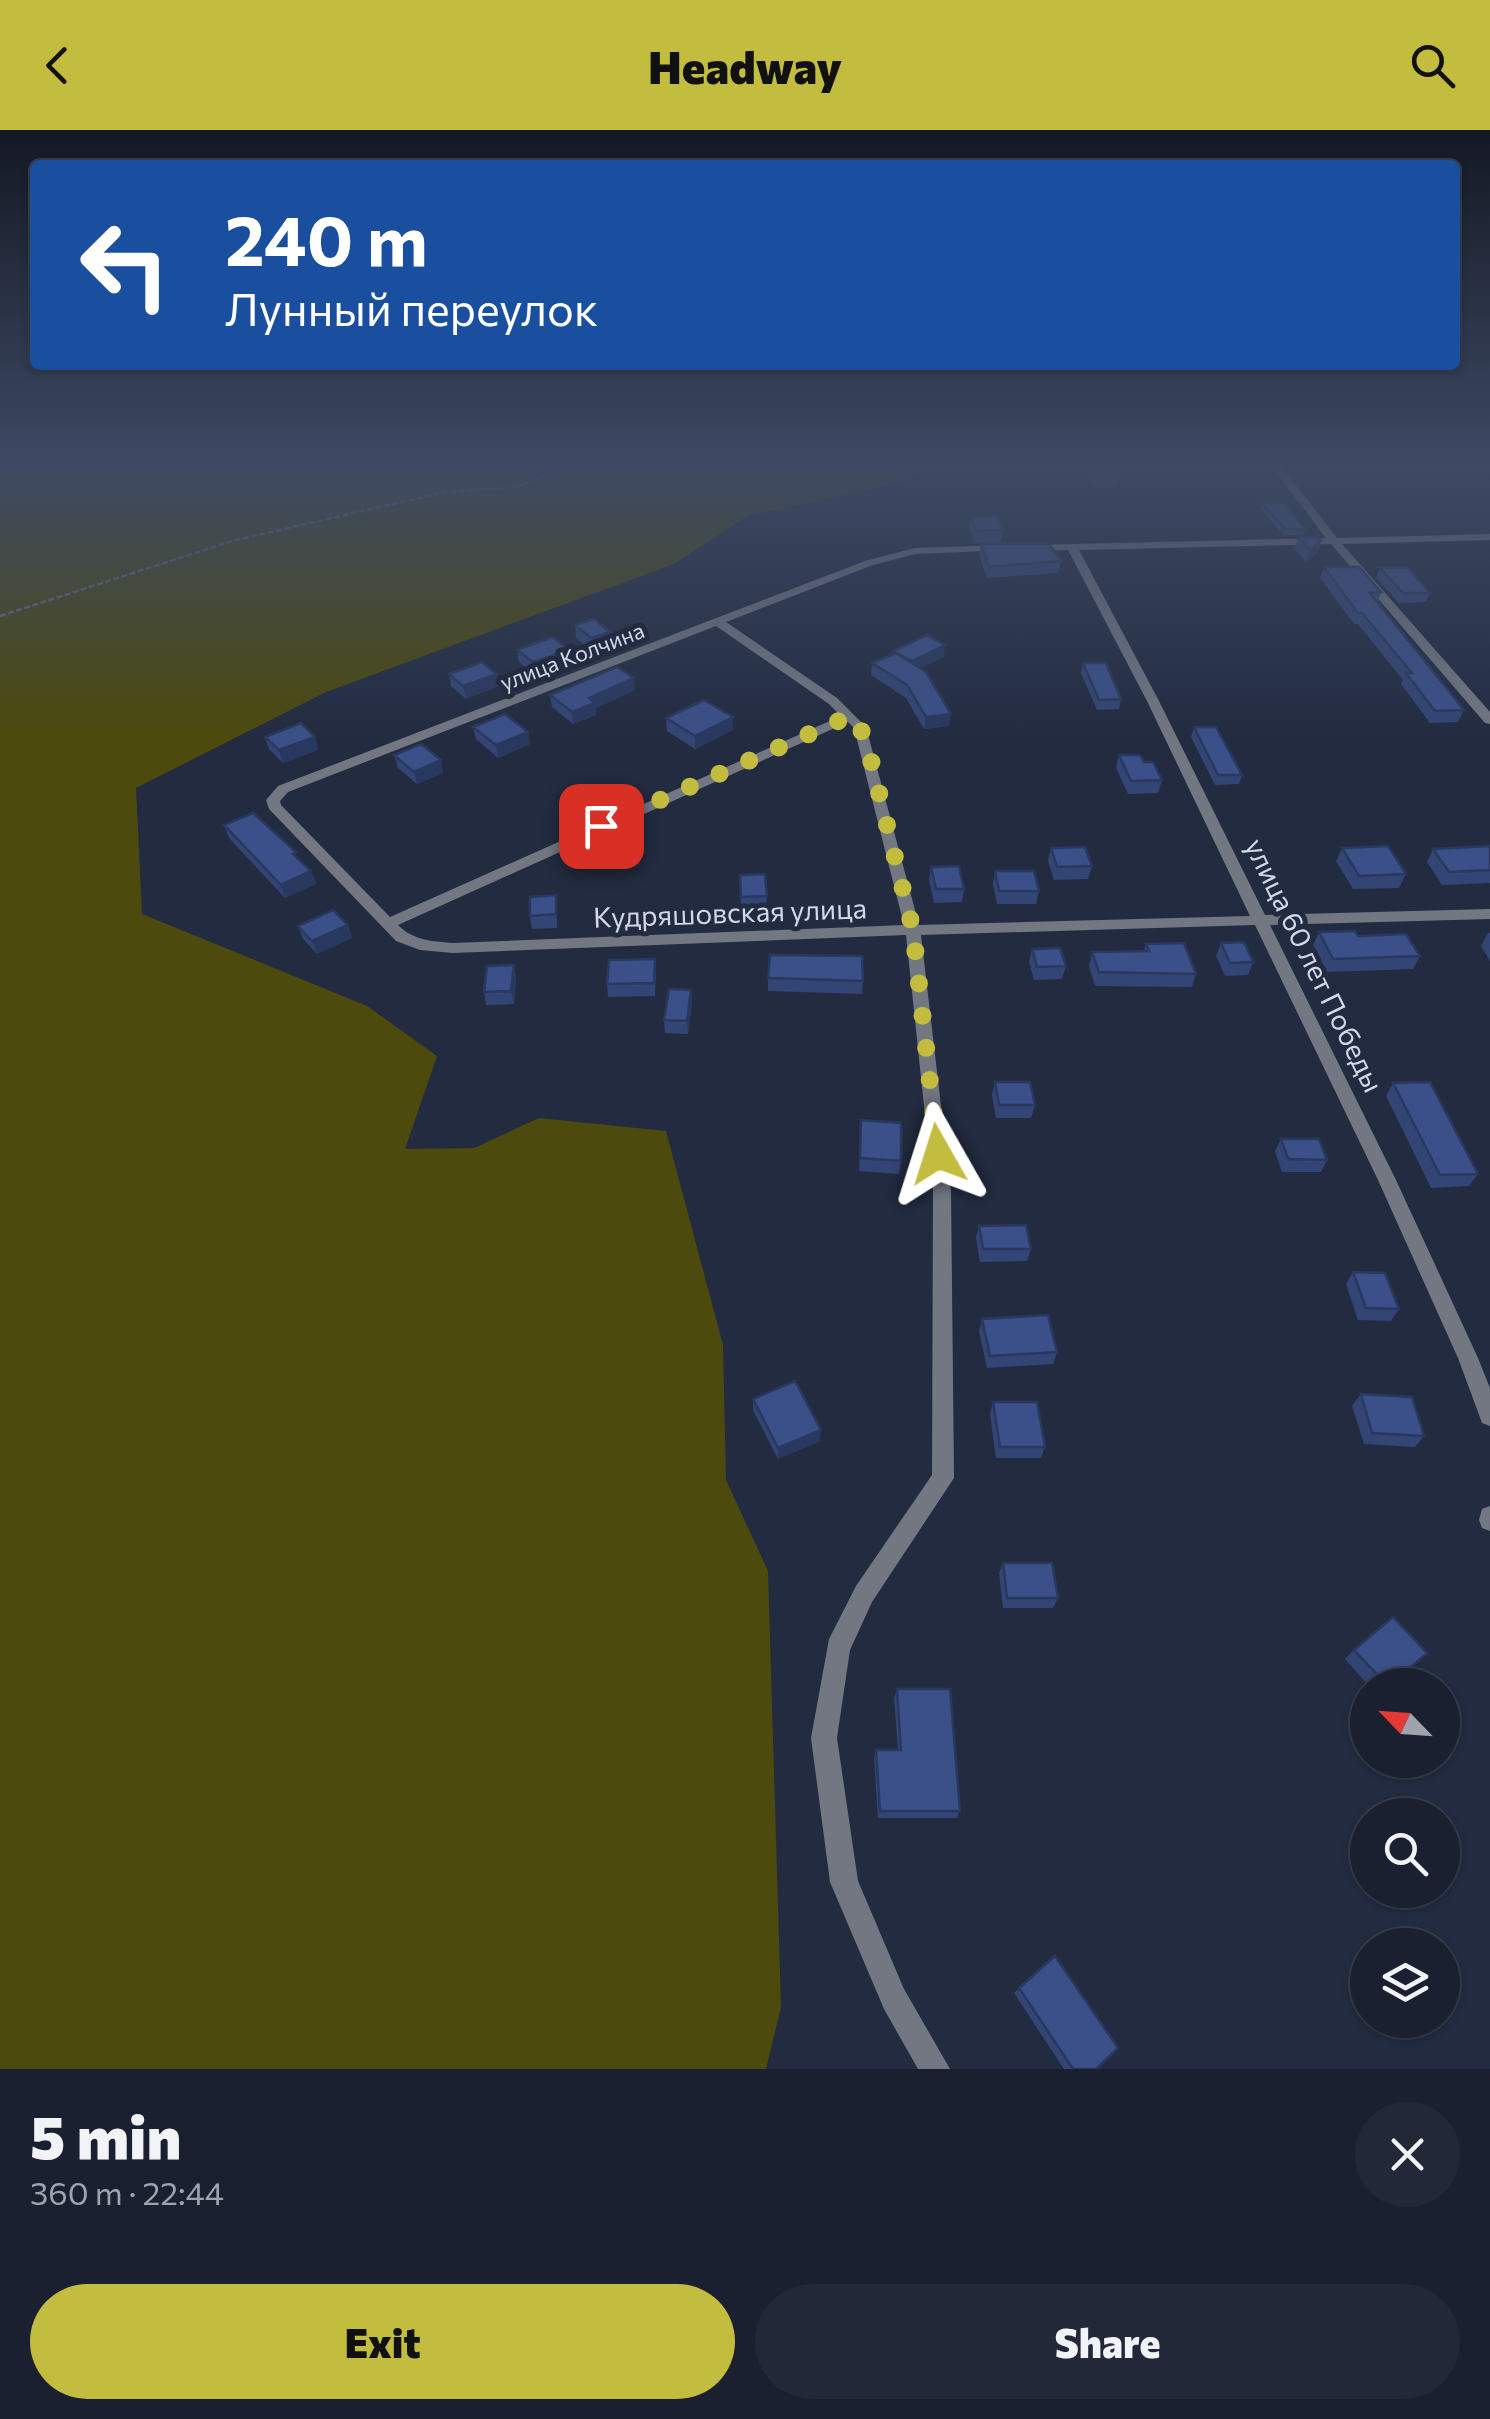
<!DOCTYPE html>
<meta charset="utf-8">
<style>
:root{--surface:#1a2030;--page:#232838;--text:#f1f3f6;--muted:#9fa3ab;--line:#383e4c;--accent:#c3bd3f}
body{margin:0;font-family:Commissioner,sans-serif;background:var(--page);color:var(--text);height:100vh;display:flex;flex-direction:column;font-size:38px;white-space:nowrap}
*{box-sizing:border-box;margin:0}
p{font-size:32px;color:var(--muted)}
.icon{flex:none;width:55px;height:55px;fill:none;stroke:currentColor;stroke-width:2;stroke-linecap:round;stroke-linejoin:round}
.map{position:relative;height:1939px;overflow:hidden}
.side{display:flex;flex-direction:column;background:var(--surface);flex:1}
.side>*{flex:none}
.guide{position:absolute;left:30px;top:30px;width:1430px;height:210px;border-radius:10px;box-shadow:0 2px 8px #0004,0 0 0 2px var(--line);background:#1a4fa0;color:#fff;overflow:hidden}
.needle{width:65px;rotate:295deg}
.tools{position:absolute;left:1350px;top:1538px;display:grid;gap:20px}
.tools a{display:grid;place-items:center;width:110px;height:110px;border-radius:50%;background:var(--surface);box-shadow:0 2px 8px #0004,0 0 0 2px var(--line);font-size:50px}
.pin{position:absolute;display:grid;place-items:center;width:85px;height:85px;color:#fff;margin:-42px;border-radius:20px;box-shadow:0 5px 15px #0006}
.me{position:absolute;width:110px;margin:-55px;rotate:354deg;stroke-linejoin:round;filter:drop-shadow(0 0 8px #0008)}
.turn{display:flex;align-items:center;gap:35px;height:210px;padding:0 30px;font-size:45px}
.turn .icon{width:130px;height:130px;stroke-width:2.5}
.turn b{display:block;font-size:70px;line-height:85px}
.round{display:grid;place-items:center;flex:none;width:105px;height:105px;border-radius:52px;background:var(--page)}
.summary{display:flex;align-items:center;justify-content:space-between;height:170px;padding:0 30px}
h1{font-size:60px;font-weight:800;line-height:75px}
.cta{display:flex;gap:20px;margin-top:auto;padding:20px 30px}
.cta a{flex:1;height:115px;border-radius:60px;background:var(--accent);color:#111;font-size:40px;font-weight:800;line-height:115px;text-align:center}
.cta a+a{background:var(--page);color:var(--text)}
header{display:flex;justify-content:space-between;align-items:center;height:130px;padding:0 30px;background:var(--accent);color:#111;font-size:45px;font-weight:800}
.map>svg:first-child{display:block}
.green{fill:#4c4a0d}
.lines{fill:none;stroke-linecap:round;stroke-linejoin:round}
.path{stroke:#666e80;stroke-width:2.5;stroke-dasharray:6 2.5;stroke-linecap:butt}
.street{fill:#727782;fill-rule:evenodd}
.wall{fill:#334575}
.shaded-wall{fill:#29385f}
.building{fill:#3b5088;stroke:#29385f;stroke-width:2.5}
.route{stroke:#c3bd3f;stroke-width:18;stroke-dasharray:0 32.4}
.labels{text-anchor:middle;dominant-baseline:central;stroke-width:10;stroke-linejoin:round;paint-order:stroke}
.far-street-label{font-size:22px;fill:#d2d8e6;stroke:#222b40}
.street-label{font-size:28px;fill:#d2d8e6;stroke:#222b40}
</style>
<header><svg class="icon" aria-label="back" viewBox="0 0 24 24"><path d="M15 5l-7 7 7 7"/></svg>Headway<svg class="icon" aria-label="search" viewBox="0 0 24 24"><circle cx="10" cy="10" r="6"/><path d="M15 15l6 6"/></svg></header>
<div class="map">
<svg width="1490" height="1939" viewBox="0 0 1490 1939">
<rect width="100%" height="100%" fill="#222b40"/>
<!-- green -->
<polygon class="green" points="0,337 942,337 889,355 747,386 674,434 326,562 136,658 142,784 367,876 437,926 405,1019 474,1018 539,988 666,1001 723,1215 726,1350 768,1441 781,1877 766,1939 0,1939"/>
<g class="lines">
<!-- path -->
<polyline class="path" points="0,486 232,411 445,362 516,357 569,337"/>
<!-- street -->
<g class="street">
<path d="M1272 337H1282L1337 408 1490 404V410L1342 414 1490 582V594L1485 593 1331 414 1079 420 1159 571 1265 785 1490 779V789L1270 795 1396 1050 1478 1228 1490 1258V1296L1482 1293 1458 1228 1378 1050 1255 795 921 805 951 1061 954 1348 872 1472 850 1520 837 1608 858 1751 904 1859 950 1939H918L884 1879 830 1752 811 1608 829 1509 856 1456 932 1345 933 1061 906 805 453 823 420 820 396 811 269 679 266 670 278 656 865 431 915 418 1005 415 1009 416V420L915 424 873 435 726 492 837 568 866 597 919 795 1250 786 1147 571 1068 420 1031 421 1026 418 1031 415 1326 408ZM716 496 829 574 841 586 390 787 281 675 280 671 288 662ZM848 592 854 598 904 795 453 813C432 811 414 811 398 795Z"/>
<polygon points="1490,1376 1490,1401 1482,1398 1479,1390 1482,1379"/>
</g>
</g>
<!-- wall -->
<g class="wall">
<polygon points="1085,337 1115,337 1120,346 1118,357 1095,358"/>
<polygon points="1262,373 1305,399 1303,405 1283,405 1261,379"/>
<polygon points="971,387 1003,400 1001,412 975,413 969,398"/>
<polygon points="1298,407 1321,411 1317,423 1306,432 1295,419"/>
<polygon points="981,414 1061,431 1058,443 987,448 979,426"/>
<polygon points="1324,437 1381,462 1378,472 1464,580 1458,592 1430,593 1401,554 1403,550 1358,494 1354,494 1320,448"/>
<polygon points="1380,438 1430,463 1426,472 1399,473 1376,448"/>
<polygon points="575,495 611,514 593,521 576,508"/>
<polygon points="517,520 569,520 570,532 534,545 519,532"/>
<polygon points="893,521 944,527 920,538 949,596 924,599 906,568 871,545 872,533 893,524"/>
<polygon points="1083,533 1121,569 1119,579 1097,580 1081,543"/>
<polygon points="449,544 497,544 499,556 466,569 451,556"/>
<polygon points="635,560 596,578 596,585 573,594 552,577 550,565"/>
<polygon points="733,587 733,600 695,619 667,601 666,588"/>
<polygon points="473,597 528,602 530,614 498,628 476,609"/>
<polygon points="1194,597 1242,645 1239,654 1215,655 1191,607"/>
<polygon points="265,607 315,607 318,620 283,633 269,619"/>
<polygon points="394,625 441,630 443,643 417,654 398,638"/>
<polygon points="1119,625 1144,632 1162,650 1158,663 1128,664 1116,638"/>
<polygon points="224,695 299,729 311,741 316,754 285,768 229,708"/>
<polygon points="1490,716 1490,753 1442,755 1427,732 1433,719"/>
<polygon points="1051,718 1092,736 1088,749 1054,750 1048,731"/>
<polygon points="1342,718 1406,744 1399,758 1353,759 1336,731"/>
<polygon points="931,737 964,759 962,772 934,773 929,750"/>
<polygon points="995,741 1039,761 1036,774 997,774 993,754"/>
<polygon points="740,745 767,766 766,779 741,780"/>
<polygon points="556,765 557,798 532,799 530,786"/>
<polygon points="348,795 352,808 317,824 303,809 298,796"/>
<polygon points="1319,802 1358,806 1420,826 1413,839 1327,842 1313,815"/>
<polygon points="1488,803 1490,803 1490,831 1481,816"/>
<polygon points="1221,813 1253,832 1248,845 1225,846 1216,826"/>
<polygon points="1146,814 1196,844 1192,857 1095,856 1089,836 1092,822 1144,821"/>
<polygon points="1032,819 1066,836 1062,849 1034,850 1029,832"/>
<polygon points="514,835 516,848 514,874 486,875 484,862"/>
<polygon points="656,842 655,866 608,867 607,854"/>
<polygon points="768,848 863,851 862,864 768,861"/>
<polygon points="691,860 692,873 688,904 665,903 664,890"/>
<polygon points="995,952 1035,975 1031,988 996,988 992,965"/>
<polygon points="1393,953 1478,1044 1469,1056 1431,1058 1386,966"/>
<polygon points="861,990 901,1031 899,1044 859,1041"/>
<polygon points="1281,1009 1327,1030 1321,1042 1282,1042 1275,1021"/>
<polygon points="979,1096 1031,1119 1027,1131 980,1132 976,1108"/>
<polygon points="1353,1142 1399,1179 1391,1191 1358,1190 1346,1154"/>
<polygon points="982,1189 1057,1222 1053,1234 987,1238 979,1201"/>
<polygon points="1361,1264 1424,1306 1415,1317 1364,1314 1352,1276"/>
<polygon points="753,1269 820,1311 778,1329 753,1280"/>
<polygon points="993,1272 1045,1317 1041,1328 996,1328 990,1284"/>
<polygon points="1003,1433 1058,1468 1053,1478 1003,1478 999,1443"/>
<polygon points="1354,1520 1390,1555 1368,1555 1345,1529"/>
<polygon points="897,1559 960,1681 957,1688 878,1688 874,1628 876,1620 898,1620 894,1568"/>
<polygon points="1055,1826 1096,1939 1064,1939 1014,1863"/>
</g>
<!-- shaded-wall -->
<g class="shaded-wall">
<polygon points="1321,411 1317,423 1306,432 1310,420"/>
<polygon points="610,502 611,514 593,521 591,508"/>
<polygon points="945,515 944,527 911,543 912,531"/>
<polygon points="569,520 570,532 534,545 533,532"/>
<polygon points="497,544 499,556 466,569 463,556"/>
<polygon points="634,548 635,560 596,578 596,585 573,594 572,582 589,568"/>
<polygon points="951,584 949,596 924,599 926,587"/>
<polygon points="733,587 733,600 695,619 695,606"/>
<polygon points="528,602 530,614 498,628 496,615"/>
<polygon points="315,607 318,620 283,633 279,620"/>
<polygon points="441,630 443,643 417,654 414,642"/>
<polygon points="311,741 316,754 285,768 281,755"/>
<polygon points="348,795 352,808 317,824 312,811"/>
<polygon points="514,835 516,848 514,874 511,861"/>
<polygon points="691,860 692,873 688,904 687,891"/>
<polygon points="821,1300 820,1311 778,1329 778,1318"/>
</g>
<!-- building -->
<g class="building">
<polygon points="1092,337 1115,337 1120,346 1097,347"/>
<polygon points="1262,373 1285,373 1305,399 1285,399"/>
<polygon points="998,386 1003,400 976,401 971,387"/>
<polygon points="1298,407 1317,407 1321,411 1310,420"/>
<polygon points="981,414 1049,414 1061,431 989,437"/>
<polygon points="1324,437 1359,437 1381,462 1370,463 1464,580 1435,581 1406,543 1412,543 1362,483 1358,483"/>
<polygon points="1380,438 1408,438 1430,463 1403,463"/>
<polygon points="594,489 610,502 591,508 575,495"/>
<polygon points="927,505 945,515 912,531 893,521"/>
<polygon points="553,507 569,520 533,532 517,520"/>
<polygon points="896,523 926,542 951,584 926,587 907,555 872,533"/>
<polygon points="482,532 497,544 463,556 449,544"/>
<polygon points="1083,533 1106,533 1121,569 1099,570"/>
<polygon points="617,537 634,548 589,568 595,573 572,582 550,565"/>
<polygon points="704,570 733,587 695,606 666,588"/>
<polygon points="505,584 528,602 496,615 473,597"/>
<polygon points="301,593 315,607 279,620 265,607"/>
<polygon points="1194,597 1216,597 1242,645 1218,645"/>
<polygon points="421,614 441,630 414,642 394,625"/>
<polygon points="1119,625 1140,625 1144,632 1153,632 1162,650 1131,651"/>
<polygon points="253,683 296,722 293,724 311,741 281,755 224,695"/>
<polygon points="1388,716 1406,744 1359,746 1342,718"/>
<polygon points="1490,716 1490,740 1449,742 1433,719"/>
<polygon points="1085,717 1092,736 1057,737 1051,718"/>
<polygon points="959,736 964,759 936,759 931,737"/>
<polygon points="995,741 1034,741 1039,761 999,761"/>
<polygon points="765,744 767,766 741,767 740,745"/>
<polygon points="556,765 556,784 530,786 530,767"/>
<polygon points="333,780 348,795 312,811 298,796"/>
<polygon points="1355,801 1358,806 1406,804 1420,826 1333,829 1319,802"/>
<polygon points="1244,812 1253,832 1230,833 1221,813"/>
<polygon points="1184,813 1196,844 1099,842 1092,822 1149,821 1146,814"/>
<polygon points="1060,818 1066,836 1037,837 1032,819"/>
<polygon points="770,825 862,826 863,851 768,848"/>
<polygon points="655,829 654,853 607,854 609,830"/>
<polygon points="514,835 511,861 484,862 487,836"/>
<polygon points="669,859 691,860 687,891 664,890"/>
<polygon points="995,952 1030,952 1035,975 999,975"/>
<polygon points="1430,952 1478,1044 1440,1045 1393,953"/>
<polygon points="861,990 901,993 901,1031 860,1028"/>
<polygon points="1281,1009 1319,1009 1327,1030 1288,1029"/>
<polygon points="1026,1095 1031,1119 983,1119 979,1096"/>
<polygon points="1353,1142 1385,1143 1399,1179 1366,1178"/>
<polygon points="1048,1185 1057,1222 990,1226 982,1189"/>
<polygon points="795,1251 821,1300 778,1318 753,1269"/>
<polygon points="1361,1264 1412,1267 1424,1306 1372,1303"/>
<polygon points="993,1272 1037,1272 1045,1317 1000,1317"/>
<polygon points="1003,1433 1052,1433 1058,1468 1007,1468"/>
<polygon points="1393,1487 1427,1523 1390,1555 1387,1555 1354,1520"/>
<polygon points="897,1559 950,1559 960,1681 880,1681 876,1620 901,1620"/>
<polygon points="1055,1826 1118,1918 1096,1939 1073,1939 1019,1858"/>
</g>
<!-- sky -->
<linearGradient id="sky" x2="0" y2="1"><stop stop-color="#131823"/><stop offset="0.55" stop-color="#3e4a64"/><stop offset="1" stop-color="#3e4a64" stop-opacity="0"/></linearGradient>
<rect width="1490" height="609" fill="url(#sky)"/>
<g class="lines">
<!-- route -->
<polyline class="route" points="601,696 850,586 860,597 868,618 913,800 938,1024"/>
</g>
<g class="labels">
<!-- far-street labels -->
<g class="far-street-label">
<text transform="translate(572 526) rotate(-21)">улица Колчина</text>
</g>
<!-- street labels -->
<g class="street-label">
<text transform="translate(730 782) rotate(-2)">Кудряшовская улица</text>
<text transform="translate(1315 835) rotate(64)">улица 60 лет Победы</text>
</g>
</g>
</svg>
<div class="tools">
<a><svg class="needle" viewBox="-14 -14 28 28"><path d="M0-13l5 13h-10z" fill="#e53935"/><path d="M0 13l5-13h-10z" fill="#9fa3ab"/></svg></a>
<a><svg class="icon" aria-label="search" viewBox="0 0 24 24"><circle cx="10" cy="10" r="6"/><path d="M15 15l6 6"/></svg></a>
<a><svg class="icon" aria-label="layers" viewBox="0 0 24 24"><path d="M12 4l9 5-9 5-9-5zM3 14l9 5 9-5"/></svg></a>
</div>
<div class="pin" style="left:601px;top:696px;background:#d93025"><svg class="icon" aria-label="arrive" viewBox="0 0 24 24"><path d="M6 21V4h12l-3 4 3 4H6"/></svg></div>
<svg class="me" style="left:938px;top:1024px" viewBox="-20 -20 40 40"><path d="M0-17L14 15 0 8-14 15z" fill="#c3bd3f" stroke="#fff" stroke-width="4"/></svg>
<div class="guide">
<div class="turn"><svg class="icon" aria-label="left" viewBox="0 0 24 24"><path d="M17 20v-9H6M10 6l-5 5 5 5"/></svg><div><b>240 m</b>Лунный переулок</div></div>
</div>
</div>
<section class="side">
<div class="summary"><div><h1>5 min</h1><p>360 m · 22:44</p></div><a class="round"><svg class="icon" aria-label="close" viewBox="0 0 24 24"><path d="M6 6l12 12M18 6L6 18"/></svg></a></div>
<div class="cta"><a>Exit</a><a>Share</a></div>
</section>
